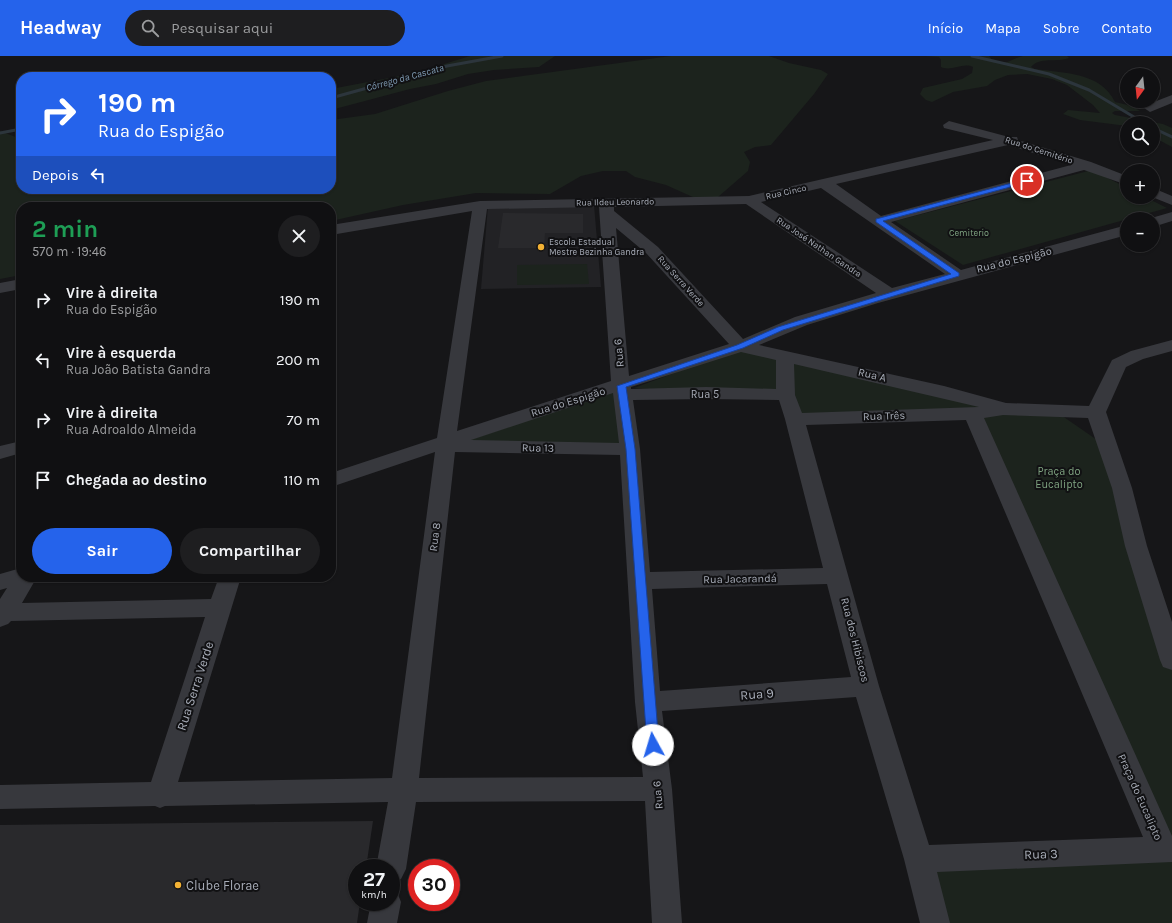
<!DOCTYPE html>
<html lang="pt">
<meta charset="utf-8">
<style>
:root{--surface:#101012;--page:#1e1e20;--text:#f1f3f6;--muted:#9c9d9f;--line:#303032;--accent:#2563eb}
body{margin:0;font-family:Karla,sans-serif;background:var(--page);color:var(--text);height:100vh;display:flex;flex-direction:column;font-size:15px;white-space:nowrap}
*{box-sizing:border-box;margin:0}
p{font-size:13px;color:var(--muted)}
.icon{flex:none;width:22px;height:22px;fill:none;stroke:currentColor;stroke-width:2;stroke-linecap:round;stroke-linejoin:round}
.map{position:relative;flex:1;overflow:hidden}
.sheet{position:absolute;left:16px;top:146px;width:320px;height:380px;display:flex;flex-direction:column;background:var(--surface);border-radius:16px;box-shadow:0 1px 3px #0004,0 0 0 1px var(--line)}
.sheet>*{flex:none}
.guide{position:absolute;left:16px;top:16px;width:320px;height:122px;border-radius:16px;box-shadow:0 1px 3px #0004,0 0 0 1px var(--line);background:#2563eb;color:#fff;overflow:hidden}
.needle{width:26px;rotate:195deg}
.buttons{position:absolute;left:1120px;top:12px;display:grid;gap:8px}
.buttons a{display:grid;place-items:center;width:40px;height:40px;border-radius:50%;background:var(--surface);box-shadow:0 1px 3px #0004,0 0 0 1px var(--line);font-size:20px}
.speed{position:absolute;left:348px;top:803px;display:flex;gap:8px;font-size:20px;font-weight:700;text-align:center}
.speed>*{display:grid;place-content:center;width:52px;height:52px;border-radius:50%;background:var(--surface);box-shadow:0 1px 3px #0004,0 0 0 1px var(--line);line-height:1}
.speed small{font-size:10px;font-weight:400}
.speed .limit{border:6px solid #d22;background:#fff;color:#111}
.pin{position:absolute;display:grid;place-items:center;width:34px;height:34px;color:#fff;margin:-17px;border:2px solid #fff;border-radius:50%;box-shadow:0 1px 4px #0007}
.me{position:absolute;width:44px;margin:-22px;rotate:354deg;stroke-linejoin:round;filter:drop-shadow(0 0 3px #0008)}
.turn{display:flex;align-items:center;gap:14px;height:84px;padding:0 16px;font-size:18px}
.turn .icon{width:52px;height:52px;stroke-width:2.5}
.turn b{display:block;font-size:28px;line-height:34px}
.then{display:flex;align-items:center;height:38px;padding:0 16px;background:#0003;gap:8px;font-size:15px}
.round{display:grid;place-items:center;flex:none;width:42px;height:42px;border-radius:21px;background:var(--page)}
.overview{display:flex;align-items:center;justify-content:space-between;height:68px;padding:0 16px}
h1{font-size:24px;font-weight:700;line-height:30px;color:#1e9e55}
.cta{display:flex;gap:8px;margin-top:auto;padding:8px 16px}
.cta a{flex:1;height:46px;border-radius:24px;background:var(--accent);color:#fff;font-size:16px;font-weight:700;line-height:46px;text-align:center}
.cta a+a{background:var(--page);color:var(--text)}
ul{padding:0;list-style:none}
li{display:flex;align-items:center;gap:12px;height:60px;padding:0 16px}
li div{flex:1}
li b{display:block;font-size:15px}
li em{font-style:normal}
header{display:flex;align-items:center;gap:24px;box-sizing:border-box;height:56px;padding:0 20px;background:var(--accent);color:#fff}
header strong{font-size:19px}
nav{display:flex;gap:22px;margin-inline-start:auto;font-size:14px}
.search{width:280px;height:36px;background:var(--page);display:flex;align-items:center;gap:10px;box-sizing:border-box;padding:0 14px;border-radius:22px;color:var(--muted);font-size:15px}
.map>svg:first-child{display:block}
.built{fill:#222225}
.green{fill:#1c231d}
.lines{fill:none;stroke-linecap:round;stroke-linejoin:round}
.stream{stroke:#2c353c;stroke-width:3}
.building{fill:#29292c}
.minor{fill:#37383d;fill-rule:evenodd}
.route{fill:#2563eb;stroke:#184099}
.poi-dot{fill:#f2b134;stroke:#111113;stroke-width:1.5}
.labels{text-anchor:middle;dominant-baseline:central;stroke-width:4;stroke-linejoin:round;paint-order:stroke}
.far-street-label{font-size:9px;fill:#a8adb8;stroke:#111113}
.far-park-label{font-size:9px;fill:#7fa381;stroke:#111113}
.far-poi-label{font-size:9px;fill:#a8adb8;stroke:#111113;text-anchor:start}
.far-water-label{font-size:10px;font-style:italic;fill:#7f9bb3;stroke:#111113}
.street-label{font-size:11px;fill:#a8adb8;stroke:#111113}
.park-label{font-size:11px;fill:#7fa381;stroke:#111113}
.near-street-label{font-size:13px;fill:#a8adb8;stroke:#111113}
.near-poi-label{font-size:13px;fill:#a8adb8;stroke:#111113;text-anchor:start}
</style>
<header>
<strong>Headway</strong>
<div class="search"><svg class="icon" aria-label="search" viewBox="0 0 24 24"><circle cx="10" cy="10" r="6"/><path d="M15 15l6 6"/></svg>Pesquisar aqui</div>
<nav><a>Início</a><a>Mapa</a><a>Sobre</a><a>Contato</a></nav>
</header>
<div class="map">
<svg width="1172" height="867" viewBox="0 0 1172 867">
<rect width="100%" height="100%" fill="#161618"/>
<!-- built -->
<polygon class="built" points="594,149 601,231 481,233 488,150"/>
<!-- green -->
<g class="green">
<polygon points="470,0 555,0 539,11 494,14 468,18 436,28 410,33 331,54 331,33 415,17"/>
<polygon points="671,0 769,0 789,7 821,14 828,18 814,38 771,89 755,91 744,96 750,106 748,115 718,141 695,142 666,129 635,121 626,115 603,115 581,120 550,138 476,137 403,149 331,165 331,151 21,151 21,219 0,223 0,75 21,83 21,133 331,133 331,64 375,58 448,35 486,25"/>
<path d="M925 0H989C999 15 1012 2 1023 0 1035 0 1055 0 1067 0L1069 2C1057 7 1040 0 1031 11L1035 13C1063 17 1101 16 1115 46L1132 50 1140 55H1115L1112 57 1115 59 1163 68 1172 72V91L1159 84 1153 78V67H1127V70L1080 64 1063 58 1068 54 1100 57 1093 49 1067 29 1052 23 1027 18 1008 19 995 24 987 30 953 36 932 46 926 44 920 38 923 32 962 23 972 17 973 11C963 6 951 16 941 11V4L939 1Z"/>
<polygon points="1092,114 1127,132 1127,141 1145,141 1167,152 963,209 895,165"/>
<polygon points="587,208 589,228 517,229 517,209"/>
<polygon points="739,293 784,304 783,337 708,337 634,332"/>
<polygon points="788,302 1000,353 796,358"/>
<polygon points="621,332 629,392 447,387"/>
<polygon points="1000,355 1058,357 1100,386 1172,604 1172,793 978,360"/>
<polygon points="1172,796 1172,867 934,867 919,803"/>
</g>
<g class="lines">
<!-- stream -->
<g class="stream">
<polyline points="972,0 1049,18 1089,34 1144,67"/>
<polyline points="331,42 447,10 502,0"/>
<polyline points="1153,72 1172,81"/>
<polyline points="0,77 21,73"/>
</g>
</g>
<!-- building -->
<g class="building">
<polygon points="503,157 583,158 583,177 545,177 544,192 498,192"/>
<polygon points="373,765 366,812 357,812 357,846 360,846 357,867 0,867 0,769"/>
</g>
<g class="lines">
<!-- minor -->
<g class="minor">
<polygon points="1172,39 1172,47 1150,56 1144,52 1146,49"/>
<path d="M949 65 1009 81H1017L1018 84 1091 106 1127 120V129L1084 114 891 166 961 214 1127 169V179L878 247 807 269 759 289 944 330 1006 347 1089 350 1112 304 1131 295 1172 284V295L1143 303 1126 311 1106 356 1132 432 1147 490 1172 566V614L1163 611 1160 604 1125 490 1112 432 1088 362 1003 359 984 362 1172 780V806L937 816 950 867H920L904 803 856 641 662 655 672 733 682 867H652L645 745 416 746 406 813 401 823 391 827V812H376L388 746 165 750 160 752 155 750 0 753V729L151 726 205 561 11 565 8 568 0 571V543L7 532 0 534V518L21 512V521H37L22 547 211 543 219 521H241L178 726 392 722 435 396 331 431V417L437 382 472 155 331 179V169L480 145 749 140 993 84 944 72 943 69ZM1008 89 1071 109 881 160 836 128ZM821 132 945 218 892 232 761 146ZM746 148 876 237 795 261 743 283 658 191 614 155V151ZM599 151 611 325 457 375 487 153ZM616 172 646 197 729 288 629 320ZM741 296 776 304V333L706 331 631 333V331ZM794 308 979 351 802 357 795 339ZM613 337 619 387 471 384ZM706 343 779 344 785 363 823 512 650 516 640 393 633 344ZM966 364 1143 781 929 789 879 630 806 369ZM455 396 620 399 635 646 643 721 419 722ZM827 528 851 621 660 635 652 533Z"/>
<polygon points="1153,132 1172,140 1172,149 1152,141"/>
<polygon points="1172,156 1172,165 1153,171 1153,163 1148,163"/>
<polygon points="21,223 21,233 0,237 0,227"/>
<polygon points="21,385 21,397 0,403 0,390"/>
<polygon points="391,834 397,836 401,846 397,867 367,867 371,846 391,846"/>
</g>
</g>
<!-- route -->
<polygon class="route" points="1027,123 1029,124 1029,126 883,165 959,217 959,220 783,274 743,292 626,331 635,393 659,689 657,693 653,694 649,693 647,689 626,393 617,330 737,289 778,271 951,218 876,166 876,163"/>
<!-- markers -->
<g class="poi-dot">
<circle cx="541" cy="191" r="4"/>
<circle cx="178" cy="829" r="4"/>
</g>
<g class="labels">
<!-- far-street labels -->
<g class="far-street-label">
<text transform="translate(1039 94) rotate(18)">Rua do Cemitério</text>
<text transform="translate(786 136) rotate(-13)">Rua Cinco</text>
<text transform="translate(615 146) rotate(-1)">Rua Ildeu Leonardo</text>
<text transform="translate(819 191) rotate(34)">Rua José Nathan Gandra</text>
<text transform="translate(681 225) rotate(48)">Rua Serra Verde</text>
</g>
<!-- far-park labels -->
<g class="far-park-label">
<text x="969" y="177">Cemiterio</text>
</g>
<!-- far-poi labels -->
<g class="far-poi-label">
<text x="549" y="186">Escola Estadual<tspan x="549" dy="10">Mestre Bezinha Gandra</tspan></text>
</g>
<!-- far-water labels -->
<g class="far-water-label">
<text transform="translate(405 22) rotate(-15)">Córrego da Cascata</text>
</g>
<!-- street labels -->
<g class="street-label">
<text transform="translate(1014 204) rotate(-14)">Rua do Espigão</text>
<text transform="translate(619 297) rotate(-95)">Rua 6</text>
<text transform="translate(872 319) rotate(13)">Rua A</text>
<text x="705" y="338">Rua 5</text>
<text transform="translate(568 346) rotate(-17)">Rua do Espigão</text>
<text transform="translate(884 360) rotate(-2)">Rua Três</text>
<text transform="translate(538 392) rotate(1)">Rua 13</text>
<text transform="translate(435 481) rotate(-83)">Rua 8</text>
<text transform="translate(740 523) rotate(-1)">Rua Jacarandá</text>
<text transform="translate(855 584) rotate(76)">Rua dos Hibiscos</text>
<text transform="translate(658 739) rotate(-95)">Rua 6</text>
<text transform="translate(1140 741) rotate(66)">Praça do Eucalipto</text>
</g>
<!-- park labels -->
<g class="park-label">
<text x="1059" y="415">Praça do<tspan x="1059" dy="13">Eucalipto</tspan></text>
</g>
<!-- near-street labels -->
<g class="near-street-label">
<text transform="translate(195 630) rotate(-72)">Rua Serra Verde</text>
<text transform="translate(757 638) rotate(-4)">Rua 9</text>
<text transform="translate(1041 798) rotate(-2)">Rua 3</text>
</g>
<!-- near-poi labels -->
<g class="near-poi-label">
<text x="186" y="829">Clube Florae</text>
</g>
</g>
</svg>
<div class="buttons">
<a><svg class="needle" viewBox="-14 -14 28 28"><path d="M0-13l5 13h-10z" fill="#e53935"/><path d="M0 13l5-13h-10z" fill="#9c9d9f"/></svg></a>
<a><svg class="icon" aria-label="search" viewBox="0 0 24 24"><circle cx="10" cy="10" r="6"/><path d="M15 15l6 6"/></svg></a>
<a>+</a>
<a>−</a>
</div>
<div class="speed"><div>27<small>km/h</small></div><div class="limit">30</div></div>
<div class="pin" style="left:1027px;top:125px;background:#d93025"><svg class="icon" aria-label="arrive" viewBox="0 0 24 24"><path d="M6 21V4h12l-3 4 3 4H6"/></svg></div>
<svg class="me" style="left:653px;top:689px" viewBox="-20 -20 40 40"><circle r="19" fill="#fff"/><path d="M0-13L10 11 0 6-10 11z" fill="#2563eb"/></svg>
<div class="guide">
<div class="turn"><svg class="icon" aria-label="right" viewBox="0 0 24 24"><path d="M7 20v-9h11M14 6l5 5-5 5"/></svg><div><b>190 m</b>Rua do Espigão</div></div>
<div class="then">Depois<svg class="icon" aria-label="left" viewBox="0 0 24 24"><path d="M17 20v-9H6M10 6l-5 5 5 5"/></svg></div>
</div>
<section class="sheet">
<div class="overview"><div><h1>2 min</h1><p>570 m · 19:46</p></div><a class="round"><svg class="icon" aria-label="close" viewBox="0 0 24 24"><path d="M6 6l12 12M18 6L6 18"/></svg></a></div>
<ul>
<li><svg class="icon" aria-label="right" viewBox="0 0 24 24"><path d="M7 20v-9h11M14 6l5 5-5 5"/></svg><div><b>Vire à direita</b><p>Rua do Espigão</p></div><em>190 m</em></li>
<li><svg class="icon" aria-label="left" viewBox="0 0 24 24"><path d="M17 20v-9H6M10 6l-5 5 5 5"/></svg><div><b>Vire à esquerda</b><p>Rua João Batista Gandra</p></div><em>200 m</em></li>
<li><svg class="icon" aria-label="right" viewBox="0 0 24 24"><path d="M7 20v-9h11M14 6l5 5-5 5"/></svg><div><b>Vire à direita</b><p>Rua Adroaldo Almeida</p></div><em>70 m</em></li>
<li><svg class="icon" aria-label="arrive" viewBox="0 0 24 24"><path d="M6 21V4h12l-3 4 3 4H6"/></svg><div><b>Chegada ao destino</b></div><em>110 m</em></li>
</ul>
<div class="cta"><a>Sair</a><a>Compartilhar</a></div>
</section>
</div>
